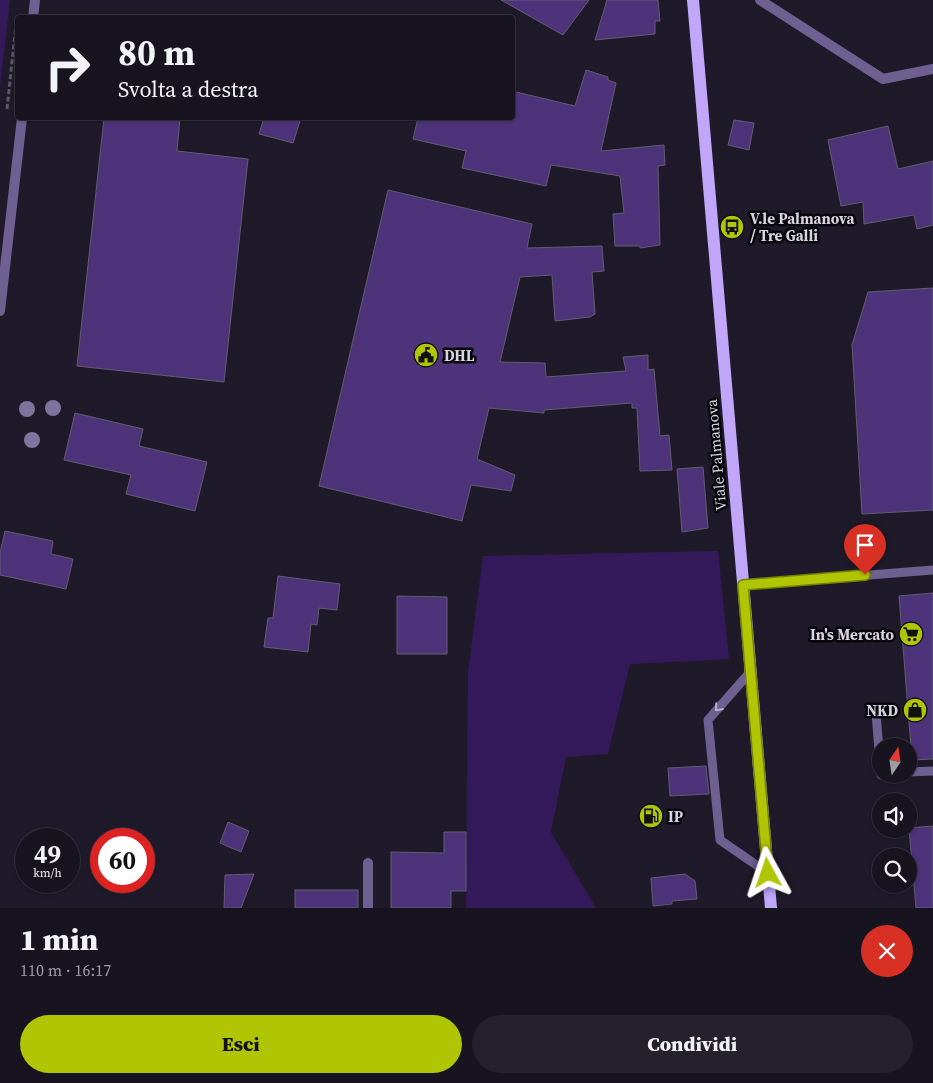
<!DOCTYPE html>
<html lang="it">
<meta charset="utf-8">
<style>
:root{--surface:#171420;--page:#24212d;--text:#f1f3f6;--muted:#9e9ea5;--line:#36333e;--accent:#b0c503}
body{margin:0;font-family:"Source Serif 4",serif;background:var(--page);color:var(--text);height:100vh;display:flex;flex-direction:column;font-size:19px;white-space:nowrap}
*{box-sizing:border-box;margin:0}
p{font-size:16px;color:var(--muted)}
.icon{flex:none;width:28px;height:28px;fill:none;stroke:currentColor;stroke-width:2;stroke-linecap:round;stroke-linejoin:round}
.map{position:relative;height:908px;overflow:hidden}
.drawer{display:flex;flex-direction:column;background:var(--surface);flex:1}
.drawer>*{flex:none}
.guide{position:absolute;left:15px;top:15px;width:500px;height:105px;border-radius:5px;box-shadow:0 1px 4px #0004,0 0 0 1px var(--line);background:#171420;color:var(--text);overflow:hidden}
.needle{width:32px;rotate:13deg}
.fabs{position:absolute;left:872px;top:738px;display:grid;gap:10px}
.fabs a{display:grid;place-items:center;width:45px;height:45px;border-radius:50%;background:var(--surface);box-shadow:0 1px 4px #0004,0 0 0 1px var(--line);font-size:25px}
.speed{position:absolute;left:15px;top:828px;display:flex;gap:10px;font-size:25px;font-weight:700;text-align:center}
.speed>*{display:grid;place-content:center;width:65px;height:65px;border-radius:50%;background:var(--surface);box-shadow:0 1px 4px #0004,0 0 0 1px var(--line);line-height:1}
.speed small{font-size:12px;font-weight:400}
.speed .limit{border:8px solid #d22;background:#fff;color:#111}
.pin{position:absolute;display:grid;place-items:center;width:42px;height:42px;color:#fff;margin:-51px -21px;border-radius:50% 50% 50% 0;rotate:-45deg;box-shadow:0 0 5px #0007}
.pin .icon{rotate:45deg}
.me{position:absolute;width:55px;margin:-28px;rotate:355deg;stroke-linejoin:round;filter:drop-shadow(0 0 4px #0008)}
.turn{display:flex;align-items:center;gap:18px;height:105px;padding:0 20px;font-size:22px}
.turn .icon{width:65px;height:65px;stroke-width:2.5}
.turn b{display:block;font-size:35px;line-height:42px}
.round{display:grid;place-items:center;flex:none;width:52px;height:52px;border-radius:26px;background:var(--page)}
.summary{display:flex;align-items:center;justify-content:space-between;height:85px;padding:0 20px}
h1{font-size:30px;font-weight:800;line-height:38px}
.button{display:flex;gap:10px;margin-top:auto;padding:10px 20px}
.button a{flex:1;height:58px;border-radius:30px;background:var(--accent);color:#111;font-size:20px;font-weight:800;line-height:58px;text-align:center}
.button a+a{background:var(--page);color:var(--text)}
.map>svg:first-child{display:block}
.green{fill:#34195b}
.building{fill:#4d347a;stroke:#625c70}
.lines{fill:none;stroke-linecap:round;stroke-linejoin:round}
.path{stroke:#5b5766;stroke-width:3;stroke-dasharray:5 2.5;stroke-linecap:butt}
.lane{stroke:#6f6092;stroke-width:9}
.street{stroke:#6f6092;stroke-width:10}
.primary{stroke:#c0a7fa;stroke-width:12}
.tree{fill:#7f749d}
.oneway{stroke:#b7b1c8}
.route-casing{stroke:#728002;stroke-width:12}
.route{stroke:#b0c503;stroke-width:9}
.labels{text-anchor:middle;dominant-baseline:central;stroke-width:5;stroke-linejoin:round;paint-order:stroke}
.poi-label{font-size:15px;font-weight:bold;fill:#d6d4df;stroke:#08070d;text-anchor:start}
.street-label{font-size:15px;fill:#d6d4df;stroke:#08070d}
</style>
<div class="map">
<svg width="933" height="908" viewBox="0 0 933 908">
<rect width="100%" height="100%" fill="#1f1a2a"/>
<!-- green -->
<g class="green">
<polygon points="0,0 10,0 0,87"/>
<polygon points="718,551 729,659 630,664 608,754 566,757 551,832 596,908 466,908 468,672 483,556"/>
</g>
<!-- building -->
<g class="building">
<polygon points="501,0 589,0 563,35"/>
<polygon points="607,0 658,0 660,21 655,21 655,34 595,40"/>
<polygon points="586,70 608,77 608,80 616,83 601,151 664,145 665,165 658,166 660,245 640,248 640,246 615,246 613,214 624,213 620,176 551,165 546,186 462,168 466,151 413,139 418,118 512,118 512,91 575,106"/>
<polygon points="104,118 180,118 177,151 248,159 224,382 77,366"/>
<polygon points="264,118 286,118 300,121 293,143 259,134"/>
<polygon points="734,120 754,123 749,150 728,145"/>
<polygon points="888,126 898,169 933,161 933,225 917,229 914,215 864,224 863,202 841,206 828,140"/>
<polygon points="388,190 532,224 527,248 602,246 604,271 592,272 595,314 590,317 555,321 552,275 520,277 500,362 545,363 546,377 626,371 623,357 648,355 648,370 654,369 660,436 669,435 672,470 640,471 637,408 632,408 632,403 544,410 544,413 489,408 477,459 515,475 511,491 471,485 462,521 319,486"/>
<polygon points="933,288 933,510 862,514 852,345 868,292"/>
<polygon points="75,413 143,429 139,446 207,462 195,511 126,494 131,475 64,460"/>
<polygon points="703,467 708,528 682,532 677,469"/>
<polygon points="5,531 53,541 51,554 73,559 66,589 0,575 0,553"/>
<polygon points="278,576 340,584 337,610 319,608 317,625 311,624 308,652 264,647 268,618 273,618"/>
<polygon points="933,593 933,759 912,760 899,596"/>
<polygon points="397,596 447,597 447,654 397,654"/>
<polygon points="706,766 709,794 670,796 668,768"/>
<polygon points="228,822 249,831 241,852 220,843"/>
<polygon points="933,826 933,908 916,908 909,828"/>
<polygon points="444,832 466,832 466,891 451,891 451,908 391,908 391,852 444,853"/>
<polygon points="254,874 241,908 224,908 225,875"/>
<polygon points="685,874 695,881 697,899 672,901 672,904 653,906 651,878"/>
<rect x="295" y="890" width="63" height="18"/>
</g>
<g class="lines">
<!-- path -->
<polyline class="path" points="7,109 16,24"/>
<!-- lane -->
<g class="lane">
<polyline points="743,585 933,570"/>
<polyline points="751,671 708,720 720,840 768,873"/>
<polyline points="876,713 881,775 891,774"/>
<polyline points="909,772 933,771"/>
</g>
<!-- street -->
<g class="street">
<polyline points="760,0 883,79 933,69"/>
<polyline points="33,18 35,0"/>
<polyline points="0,311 22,118"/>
<polyline points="368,908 368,863"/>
</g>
<!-- primary -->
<polyline class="primary" points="693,0 771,908"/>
</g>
<!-- trees -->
<g class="tree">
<circle cx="53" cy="408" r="8"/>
<circle cx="27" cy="409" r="8"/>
<circle cx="32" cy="440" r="8"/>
</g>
<!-- one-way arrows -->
<defs><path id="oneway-chevron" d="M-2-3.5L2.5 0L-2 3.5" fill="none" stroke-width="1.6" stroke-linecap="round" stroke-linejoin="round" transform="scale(1.25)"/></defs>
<use class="oneway" href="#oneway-chevron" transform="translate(718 708) rotate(131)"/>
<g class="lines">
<!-- route casing -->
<g class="route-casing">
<polyline id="route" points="768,873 743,585 865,575"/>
</g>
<!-- route -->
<use href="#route" class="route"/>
</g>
<!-- icons -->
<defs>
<g id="bus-disc" transform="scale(1.25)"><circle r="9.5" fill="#b0c503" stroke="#08070d"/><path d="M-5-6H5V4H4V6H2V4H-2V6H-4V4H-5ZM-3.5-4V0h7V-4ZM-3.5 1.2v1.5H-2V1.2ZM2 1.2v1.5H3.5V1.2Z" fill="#111"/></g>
<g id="civic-disc" transform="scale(1.25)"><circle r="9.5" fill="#b0c503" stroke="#08070d"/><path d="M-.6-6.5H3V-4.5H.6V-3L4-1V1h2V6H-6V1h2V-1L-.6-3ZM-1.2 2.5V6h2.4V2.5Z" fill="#111"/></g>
<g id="supermarket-disc" transform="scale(1.25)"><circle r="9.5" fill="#b0c503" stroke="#08070d"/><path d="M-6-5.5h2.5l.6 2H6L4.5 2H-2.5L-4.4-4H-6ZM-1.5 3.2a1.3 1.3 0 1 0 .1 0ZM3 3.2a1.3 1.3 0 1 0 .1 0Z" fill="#111"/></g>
<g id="shop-disc" transform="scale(1.25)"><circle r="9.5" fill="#b0c503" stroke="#08070d"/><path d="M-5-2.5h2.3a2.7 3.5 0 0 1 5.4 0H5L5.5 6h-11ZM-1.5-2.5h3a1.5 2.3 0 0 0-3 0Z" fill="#111"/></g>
<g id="fuel-disc" transform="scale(1.25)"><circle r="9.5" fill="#b0c503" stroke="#08070d"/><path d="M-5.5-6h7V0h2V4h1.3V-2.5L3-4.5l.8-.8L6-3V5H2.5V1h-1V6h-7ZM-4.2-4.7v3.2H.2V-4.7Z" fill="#111"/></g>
</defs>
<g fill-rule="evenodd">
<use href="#bus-disc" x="732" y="227"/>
<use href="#civic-disc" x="426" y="355"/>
<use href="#supermarket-disc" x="911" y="634"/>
<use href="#shop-disc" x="915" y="710"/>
<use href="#fuel-disc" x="651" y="816"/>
</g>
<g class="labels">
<!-- poi labels -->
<g class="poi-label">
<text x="750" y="218">V.le Palmanova<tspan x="750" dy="17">/ Tre Galli</tspan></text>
<text x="444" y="355">DHL</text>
<text x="894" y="634" text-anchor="end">In's Mercato</text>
<text x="898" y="710" text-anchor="end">NKD</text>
<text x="668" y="816">IP</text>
</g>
<!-- street labels -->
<g class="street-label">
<text transform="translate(716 455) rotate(-95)">Viale Palmanova</text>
</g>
</g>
</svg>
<div class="fabs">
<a><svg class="needle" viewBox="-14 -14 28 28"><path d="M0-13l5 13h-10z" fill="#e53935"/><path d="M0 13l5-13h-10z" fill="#9e9ea5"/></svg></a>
<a><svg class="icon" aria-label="sound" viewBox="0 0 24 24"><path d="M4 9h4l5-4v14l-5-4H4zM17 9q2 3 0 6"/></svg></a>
<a><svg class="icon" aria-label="search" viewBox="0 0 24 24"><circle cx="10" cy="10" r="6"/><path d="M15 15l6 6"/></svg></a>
</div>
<div class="speed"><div>49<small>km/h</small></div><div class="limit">60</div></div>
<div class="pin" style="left:865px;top:575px;background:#d93025"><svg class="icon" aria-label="arrive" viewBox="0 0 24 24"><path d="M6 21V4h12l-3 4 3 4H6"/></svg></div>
<svg class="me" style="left:768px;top:873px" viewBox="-20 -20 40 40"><path d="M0-17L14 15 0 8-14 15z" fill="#b0c503" stroke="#fff" stroke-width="4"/></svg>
<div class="guide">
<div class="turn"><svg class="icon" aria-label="right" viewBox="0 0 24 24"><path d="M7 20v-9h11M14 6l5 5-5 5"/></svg><div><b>80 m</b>Svolta a destra</div></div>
</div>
</div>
<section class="drawer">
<div class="summary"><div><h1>1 min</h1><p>110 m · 16:17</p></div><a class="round" style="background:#d93025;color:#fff"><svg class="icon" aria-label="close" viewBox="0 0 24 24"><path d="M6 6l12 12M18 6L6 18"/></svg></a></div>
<div class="button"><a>Esci</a><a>Condividi</a></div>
</section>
